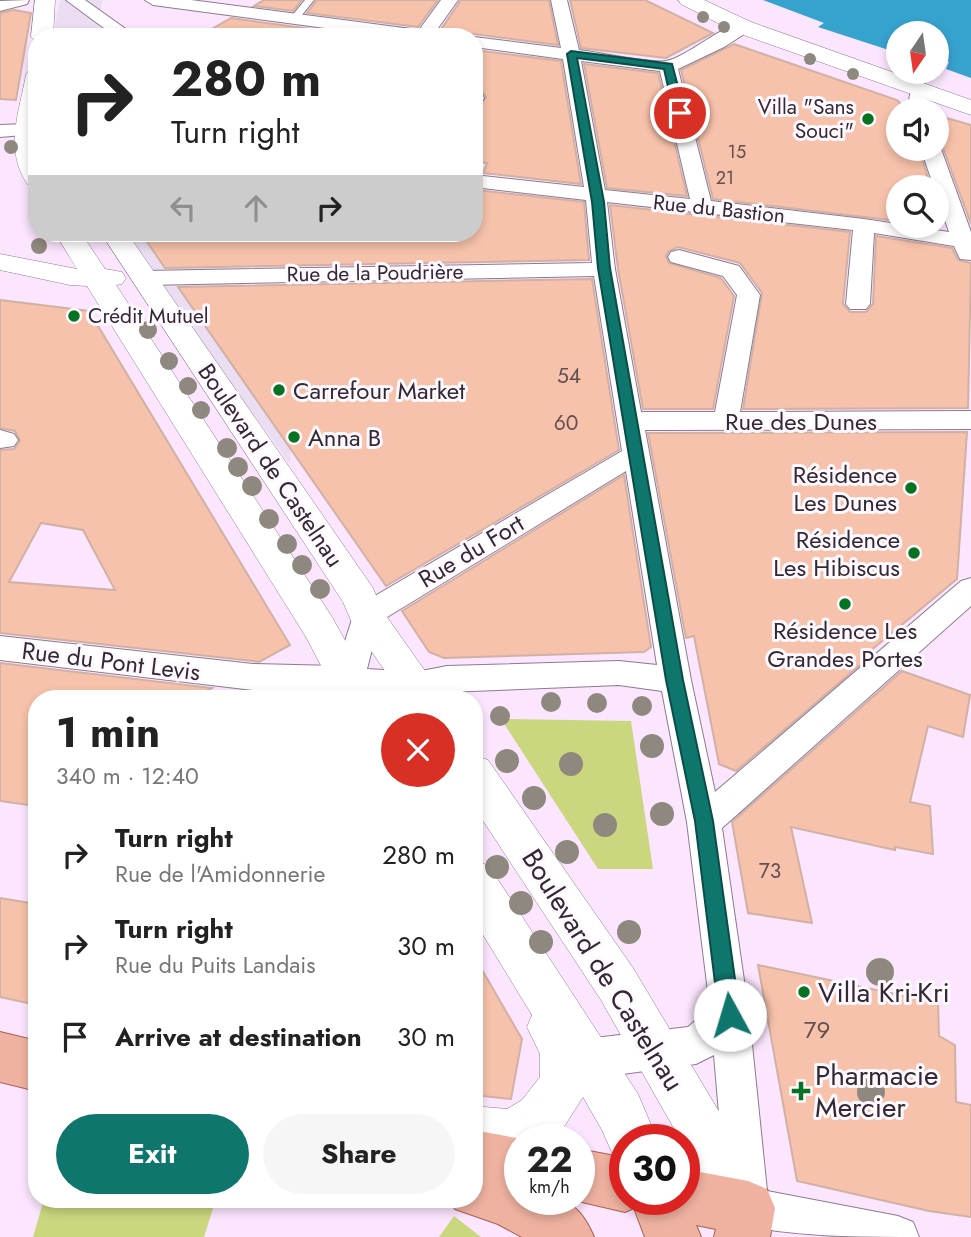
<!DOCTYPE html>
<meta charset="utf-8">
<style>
:root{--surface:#fff;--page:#f6f6f6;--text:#222;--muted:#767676;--accent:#0f766e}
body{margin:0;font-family:Jost,sans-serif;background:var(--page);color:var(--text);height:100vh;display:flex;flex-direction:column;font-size:26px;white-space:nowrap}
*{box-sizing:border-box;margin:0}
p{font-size:23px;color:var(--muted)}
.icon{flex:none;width:38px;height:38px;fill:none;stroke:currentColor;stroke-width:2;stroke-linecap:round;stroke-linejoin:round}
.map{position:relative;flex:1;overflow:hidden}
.details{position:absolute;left:28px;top:690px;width:455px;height:518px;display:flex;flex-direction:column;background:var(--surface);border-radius:28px;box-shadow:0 4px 10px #0003}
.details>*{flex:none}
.banner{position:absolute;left:28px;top:28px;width:455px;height:214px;border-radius:28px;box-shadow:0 4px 10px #0003;background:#fff;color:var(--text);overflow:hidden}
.needle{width:46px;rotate:193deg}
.controls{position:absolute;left:886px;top:21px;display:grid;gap:14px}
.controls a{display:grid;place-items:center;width:63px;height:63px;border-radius:50%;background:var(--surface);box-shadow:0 4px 10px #0003;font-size:35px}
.speed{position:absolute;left:504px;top:1124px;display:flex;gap:14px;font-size:35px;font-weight:700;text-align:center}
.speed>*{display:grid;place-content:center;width:91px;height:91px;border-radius:50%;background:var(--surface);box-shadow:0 4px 10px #0003;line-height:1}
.speed small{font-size:18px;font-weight:400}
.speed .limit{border:10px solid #d22;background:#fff;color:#111}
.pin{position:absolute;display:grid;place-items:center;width:60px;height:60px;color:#fff;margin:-30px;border:4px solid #fff;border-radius:50%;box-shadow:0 2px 7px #0007}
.me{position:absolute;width:77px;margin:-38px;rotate:354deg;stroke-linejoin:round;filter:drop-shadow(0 0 5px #0008)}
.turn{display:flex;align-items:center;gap:24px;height:147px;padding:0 28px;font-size:32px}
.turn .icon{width:91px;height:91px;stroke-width:2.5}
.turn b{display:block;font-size:49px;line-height:60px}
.lanes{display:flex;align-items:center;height:66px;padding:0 28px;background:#0003;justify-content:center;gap:35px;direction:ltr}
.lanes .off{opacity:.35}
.round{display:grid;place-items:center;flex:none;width:74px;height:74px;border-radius:37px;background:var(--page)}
.headline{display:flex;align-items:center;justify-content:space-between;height:119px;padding:0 28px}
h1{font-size:42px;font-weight:700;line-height:52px}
.button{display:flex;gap:14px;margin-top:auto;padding:14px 28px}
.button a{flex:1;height:80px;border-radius:42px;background:var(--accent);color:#fff;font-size:28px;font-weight:700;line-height:80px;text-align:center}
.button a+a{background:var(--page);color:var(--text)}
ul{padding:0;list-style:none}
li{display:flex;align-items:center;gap:21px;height:91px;padding:0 28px}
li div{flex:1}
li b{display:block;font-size:26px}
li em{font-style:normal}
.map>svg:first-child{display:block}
.commercial{fill:#ebdef2}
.green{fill:#cbd77e}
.water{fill:#36a2ce}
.building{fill:#f7c2ab;stroke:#d0b1a4;stroke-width:2;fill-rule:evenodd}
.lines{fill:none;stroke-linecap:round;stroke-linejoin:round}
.service-casing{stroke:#8e7a90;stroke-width:2}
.minor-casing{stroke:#8e7a90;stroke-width:2}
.tertiary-casing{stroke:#8e7a90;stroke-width:1}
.primary-casing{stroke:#a66052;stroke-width:2}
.service{fill:#fff;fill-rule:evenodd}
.minor{fill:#fff;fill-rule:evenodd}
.tertiary{fill:#fff;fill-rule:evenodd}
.primary{fill:#efb2a1;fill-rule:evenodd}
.tree{fill:#8f887e}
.route{fill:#0f766e;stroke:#0a4d48;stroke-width:2}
.poi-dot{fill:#087223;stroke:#fef9fe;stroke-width:2.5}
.labels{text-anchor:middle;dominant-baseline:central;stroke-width:6;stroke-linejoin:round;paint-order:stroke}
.far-number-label{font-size:18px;fill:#634f50}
.far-poi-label{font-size:21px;fill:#322932;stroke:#fef9fe;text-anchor:end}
.far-street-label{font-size:21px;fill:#322932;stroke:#fef9fe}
.number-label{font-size:21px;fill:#634f50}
.poi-label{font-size:24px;fill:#322932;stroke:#fef9fe;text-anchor:start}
.street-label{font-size:24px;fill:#322932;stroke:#fef9fe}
.near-number-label{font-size:24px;fill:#634f50}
.near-street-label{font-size:28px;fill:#322932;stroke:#fef9fe}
.near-poi-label{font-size:28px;fill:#322932;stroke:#fef9fe;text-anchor:start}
</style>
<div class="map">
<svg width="971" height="1237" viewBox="0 0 971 1237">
<rect width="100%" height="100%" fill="#fce5fe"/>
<!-- commercial -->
<g class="commercial">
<polygon points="60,0 102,0 97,37 53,37"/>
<polygon points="121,233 198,233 297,348 290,464"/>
</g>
<!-- green -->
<g class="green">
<polygon points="501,719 631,721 653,869 598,869"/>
<polygon points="44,1199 216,1199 204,1237 33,1237"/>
<polygon points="454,1216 481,1237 439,1237"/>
</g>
<!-- water -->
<polygon class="water" points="763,0 971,0 971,78 946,69 949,62 936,54 936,33 898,33 898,53 818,27 824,23"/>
<!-- building -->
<g class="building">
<polygon points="264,0 302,0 293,11 254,6"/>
<polygon points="317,0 438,0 418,27 307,13"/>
<polygon points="461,0 549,0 558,45 474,34 471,37 446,37 440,31"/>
<polygon points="570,0 645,0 713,33 666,58 581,48"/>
<polygon points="14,10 31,13 16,100 0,99 0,13"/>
<polygon points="231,18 370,37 198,37"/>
<polygon points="734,44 897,100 907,110 898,110 898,149 919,149 931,187 898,187 898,221 713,199 681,70"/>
<polygon points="474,50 561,61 581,184 483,173 487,163 474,162 474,125 480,106 486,97 482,91 477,91 482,77 474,76"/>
<polygon points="584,64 658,73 687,196 607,188"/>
<polygon points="936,115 971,125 971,224 943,148 936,141"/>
<polygon points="476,190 584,202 589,260 165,268 141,233 474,233"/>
<polygon points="610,205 850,232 843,304 850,312 866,312 873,304 876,236 952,248 958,260 971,263 968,408 743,409 762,293 740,263 678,247 669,251 666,256 669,263 721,278 734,296 713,409 643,409 618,269"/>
<polygon points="592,279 619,450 386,586 178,287"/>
<path d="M0 300 89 311 290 645 259 662 253 661 0 633V450L14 449 20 441 15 431 0 428ZM41 523 83 530 115 590 9 582Z"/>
<polygon points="967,432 957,579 863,657 867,659 736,771 719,764 694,636 686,638 648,433"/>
<polygon points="624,475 651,647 644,652 444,658 429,652 402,611"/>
<polygon points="0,663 212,688 193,698 37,698 37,806 0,801"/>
<polygon points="902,671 970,695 963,737 928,726 910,802 930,806 933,854 895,847 895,850 791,827 812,923 748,913 732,822"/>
<polygon points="0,898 37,904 37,1005 0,997"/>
<polygon points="474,956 522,1039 511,1099 474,1095"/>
<polygon points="758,965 938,1003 939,1036 955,1045 956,1102 971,1105 971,1217 929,1211 797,1181"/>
</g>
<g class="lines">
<!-- service casing -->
<g class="service-casing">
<polygon id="service" points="305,0 314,0 297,21 291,21 291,17"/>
</g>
<!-- minor casing -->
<g class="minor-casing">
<g id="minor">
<polygon points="29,0 27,4 0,11 0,1"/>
<polygon points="66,0 85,0 137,37 116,37"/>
<polygon points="145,0 191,0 419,30 441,0 458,0 436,31 443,37 392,37 153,5"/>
<path d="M551 0H567L579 50C597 52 651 64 666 61 689 57 729 18 749 23L752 27 749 31 724 47 678 69 711 201 864 219 949 232 921 149H936V144L941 149 971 232V260L960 259 954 246 874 233 870 304 866 309H850L846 304 853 230 607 202 615 269 641 412H715L737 295 723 276 671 262 668 257 671 252 679 250 739 266 760 295 740 412 971 411V429L645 430 691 680 715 792 961 581 971 578V606L722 828 749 1015 767 1191 898 1216 913 1222 919 1237C859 1237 790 1237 733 1223L727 1208 714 1055 696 1064 586 1079 572 1073 566 1059 572 1045 586 1039 688 1027 710 1008 687 822 662 691 619 685 447 692 416 698 313 690H253L0 660V636L253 664 337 666 356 607 622 451 594 276 145 285 137 283 134 278 137 273 145 271 592 263 586 200 474 187V175L584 187 563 59 474 47V37L561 48ZM581 61 660 71 690 199 605 190ZM626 471 657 665 619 661 447 666 416 672 367 669 379 622Z"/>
<path d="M921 85 930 91 927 99 930 110H911C908 99 908 89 921 85Z"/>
<polygon points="474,93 482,94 484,98 481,103 474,105"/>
<polygon points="27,124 37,130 34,134 0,137 0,125"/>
<polygon points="0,430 14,434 18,440 14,446 0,448"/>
</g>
</g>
<!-- tertiary casing -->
<g class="tertiary-casing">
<g id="tertiary">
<polygon points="35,0 55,0 53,37 37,37 37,42 31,37"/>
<polygon points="678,0 704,0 751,22 971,100 971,115 735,32 681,4"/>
<path d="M37 68V188L28 185C4 151 19 112 26 75L29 70Z"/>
<polygon points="55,233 81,233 105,269 122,272 126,278 122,284 116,285 332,617 377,698 338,698 306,637 87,286 70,285 0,270 0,254 77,269"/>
<polygon points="101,233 127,233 373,588 382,610 444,698 404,698 353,625 343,602"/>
<polygon points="474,755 488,760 633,968 766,1190 774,1208 766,1226 748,1234 730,1226 684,1147 684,1139 680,1139 601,1000 474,807"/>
<polygon points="474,860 489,866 638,1094 657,1139 625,1139 625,1161 614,1157 602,1130 583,1097 558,1136 552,1139 520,1139 520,1157 512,1160 474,1156 474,1106 507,1109 522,1100 540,1077 540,1054 527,1027 532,1015 474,920"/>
</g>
</g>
<!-- primary casing -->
<g class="primary-casing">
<g id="primary">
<polygon points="0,1032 37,1041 37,1091 0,1082"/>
<path d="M474 1130 522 1139H520V1199C560 1199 576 1195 594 1237H522L498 1224 455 1209 451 1199H474Z"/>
<polygon points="579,1149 625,1158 625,1199 684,1199 684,1169 748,1181 767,1189 775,1208 770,1237 714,1237 716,1229 696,1225 701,1237 645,1237 634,1208 625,1212 569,1199 579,1199"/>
</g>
</g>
<!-- service -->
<use href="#service" class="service"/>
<!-- minor -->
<use href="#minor" class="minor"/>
<!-- tertiary -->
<use href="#tertiary" class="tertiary"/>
<!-- primary -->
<use href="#primary" class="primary"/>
</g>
<!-- trees -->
<g class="tree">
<circle cx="703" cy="17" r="6"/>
<circle cx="724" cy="27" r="6"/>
<circle cx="810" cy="59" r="6"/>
<circle cx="853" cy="74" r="6"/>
<circle cx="11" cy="147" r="7"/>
<circle cx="39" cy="246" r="8"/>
<circle cx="148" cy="330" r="9"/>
<circle cx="169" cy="361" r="9"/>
<circle cx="188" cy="386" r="9"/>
<circle cx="201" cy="410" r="9"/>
<circle cx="227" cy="448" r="10"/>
<circle cx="238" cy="467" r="10"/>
<circle cx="252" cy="486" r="10"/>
<circle cx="269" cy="519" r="10"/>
<circle cx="287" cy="544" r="10"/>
<circle cx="302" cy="565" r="10"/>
<circle cx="320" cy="589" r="10"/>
<circle cx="551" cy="702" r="10"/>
<circle cx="597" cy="703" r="10"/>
<circle cx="642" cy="706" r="10"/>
<circle cx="500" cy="716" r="10"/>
<circle cx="652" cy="746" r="12"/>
<circle cx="507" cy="761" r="12"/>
<circle cx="571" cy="764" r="12"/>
<circle cx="534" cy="798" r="12"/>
<circle cx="662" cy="814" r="12"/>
<circle cx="605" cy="825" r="12"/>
<circle cx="567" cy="852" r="12"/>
<circle cx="497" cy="867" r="12"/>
<circle cx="521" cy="903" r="12"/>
<circle cx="629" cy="932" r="12"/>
<circle cx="541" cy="942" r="12"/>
<circle cx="880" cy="972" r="14"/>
<circle cx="871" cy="1092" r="14"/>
</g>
<!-- route -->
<polygon class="route" points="571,51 672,64 685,113 680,116 674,113 664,69 577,58 604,202 610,268 683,680 713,821 740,1015 737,1022 730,1025 722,1022 719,1015 695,821 666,680 598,268 592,202 567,54"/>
<!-- markers -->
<g class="poi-dot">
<circle cx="868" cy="119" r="7"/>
<circle cx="74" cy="316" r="7"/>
<circle cx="279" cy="390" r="7"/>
<circle cx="294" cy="437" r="7"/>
<circle cx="911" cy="488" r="7"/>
<circle cx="914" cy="553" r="7"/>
<circle cx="845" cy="604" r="7"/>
<circle cx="804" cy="992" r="7"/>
<path d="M797.5 1080.5h7v7h7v7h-7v7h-7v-7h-7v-7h7z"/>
</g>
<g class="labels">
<!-- far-number labels -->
<g class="far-number-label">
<text x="737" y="152">15</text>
<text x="725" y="178">21</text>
</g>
<!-- far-poi labels -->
<g class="far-poi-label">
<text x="854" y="107">Villa "Sans<tspan x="854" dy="24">Souci"</tspan></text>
<text x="88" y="316" text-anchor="start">Crédit Mutuel</text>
</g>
<!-- far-street labels -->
<g class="far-street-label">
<text transform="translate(719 209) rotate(6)">Rue du Bastion</text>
<text transform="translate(375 273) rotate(-1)">Rue de la Poudrière</text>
</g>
<!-- number labels -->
<g class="number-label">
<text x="569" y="376">54</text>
<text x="566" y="423">60</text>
<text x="770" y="871">73</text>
</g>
<!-- poi labels -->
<g class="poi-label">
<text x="293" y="390">Carrefour Market</text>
<text x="308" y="437">Anna B</text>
<text x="897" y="474" text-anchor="end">Résidence<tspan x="897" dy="28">Les Dunes</tspan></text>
<text x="900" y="539" text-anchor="end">Résidence<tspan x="900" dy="28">Les Hibiscus</tspan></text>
<text x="845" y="630" text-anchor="middle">Résidence Les<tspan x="845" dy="28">Grandes Portes</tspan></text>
</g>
<!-- street labels -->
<g class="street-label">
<text x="801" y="421">Rue des Dunes</text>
<text transform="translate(271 465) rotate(56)">Boulevard de Castelnau</text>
<text transform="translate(471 551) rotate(-31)">Rue du Fort</text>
<text transform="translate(111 661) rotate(7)">Rue du Pont Levis</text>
</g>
<!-- near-number labels -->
<g class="near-number-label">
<text x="817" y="1029">79</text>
</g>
<!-- near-street labels -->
<g class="near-street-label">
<text transform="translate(603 970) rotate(58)">Boulevard de Castelnau</text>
</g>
<!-- near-poi labels -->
<g class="near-poi-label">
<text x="818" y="992">Villa Kri-Kri</text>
<text x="815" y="1075">Pharmacie<tspan x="815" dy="32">Mercier</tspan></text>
</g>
</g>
</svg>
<div class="controls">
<a><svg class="needle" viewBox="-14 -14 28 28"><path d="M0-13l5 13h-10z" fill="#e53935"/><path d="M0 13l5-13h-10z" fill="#767676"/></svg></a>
<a><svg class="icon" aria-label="sound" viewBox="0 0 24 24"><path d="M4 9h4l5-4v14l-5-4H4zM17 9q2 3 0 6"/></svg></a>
<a><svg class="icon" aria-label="search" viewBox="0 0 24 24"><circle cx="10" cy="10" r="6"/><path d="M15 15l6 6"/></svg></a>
</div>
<div class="speed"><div>22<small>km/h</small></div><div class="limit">30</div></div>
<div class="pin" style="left:680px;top:113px;background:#d93025"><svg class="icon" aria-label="arrive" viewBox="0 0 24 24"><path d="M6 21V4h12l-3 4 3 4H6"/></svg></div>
<svg class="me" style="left:730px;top:1015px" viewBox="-20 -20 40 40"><circle r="19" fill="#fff"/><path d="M0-13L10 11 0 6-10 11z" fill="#0f766e"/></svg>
<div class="banner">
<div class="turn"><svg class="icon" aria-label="right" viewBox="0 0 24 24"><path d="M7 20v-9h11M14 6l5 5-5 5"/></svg><div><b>280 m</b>Turn right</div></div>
<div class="lanes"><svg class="icon off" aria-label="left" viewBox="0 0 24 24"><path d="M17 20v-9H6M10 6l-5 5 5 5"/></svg><svg class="icon off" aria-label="ahead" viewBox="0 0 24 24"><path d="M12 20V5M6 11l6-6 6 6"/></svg><svg class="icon" aria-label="right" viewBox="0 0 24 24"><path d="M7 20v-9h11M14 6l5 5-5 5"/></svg></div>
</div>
<section class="details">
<div class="headline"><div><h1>1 min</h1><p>340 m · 12:40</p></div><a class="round" style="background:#d93025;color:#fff"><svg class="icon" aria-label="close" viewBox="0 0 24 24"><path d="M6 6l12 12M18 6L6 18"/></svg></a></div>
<ul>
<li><svg class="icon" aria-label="right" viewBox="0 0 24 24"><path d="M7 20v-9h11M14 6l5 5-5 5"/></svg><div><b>Turn right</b><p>Rue de l'Amidonnerie</p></div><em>280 m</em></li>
<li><svg class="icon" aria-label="right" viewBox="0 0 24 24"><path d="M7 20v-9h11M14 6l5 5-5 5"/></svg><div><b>Turn right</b><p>Rue du Puits Landais</p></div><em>30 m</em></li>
<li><svg class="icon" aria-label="arrive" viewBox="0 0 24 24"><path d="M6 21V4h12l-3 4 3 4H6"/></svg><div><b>Arrive at destination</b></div><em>30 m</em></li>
</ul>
<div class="button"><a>Exit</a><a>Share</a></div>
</section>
</div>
